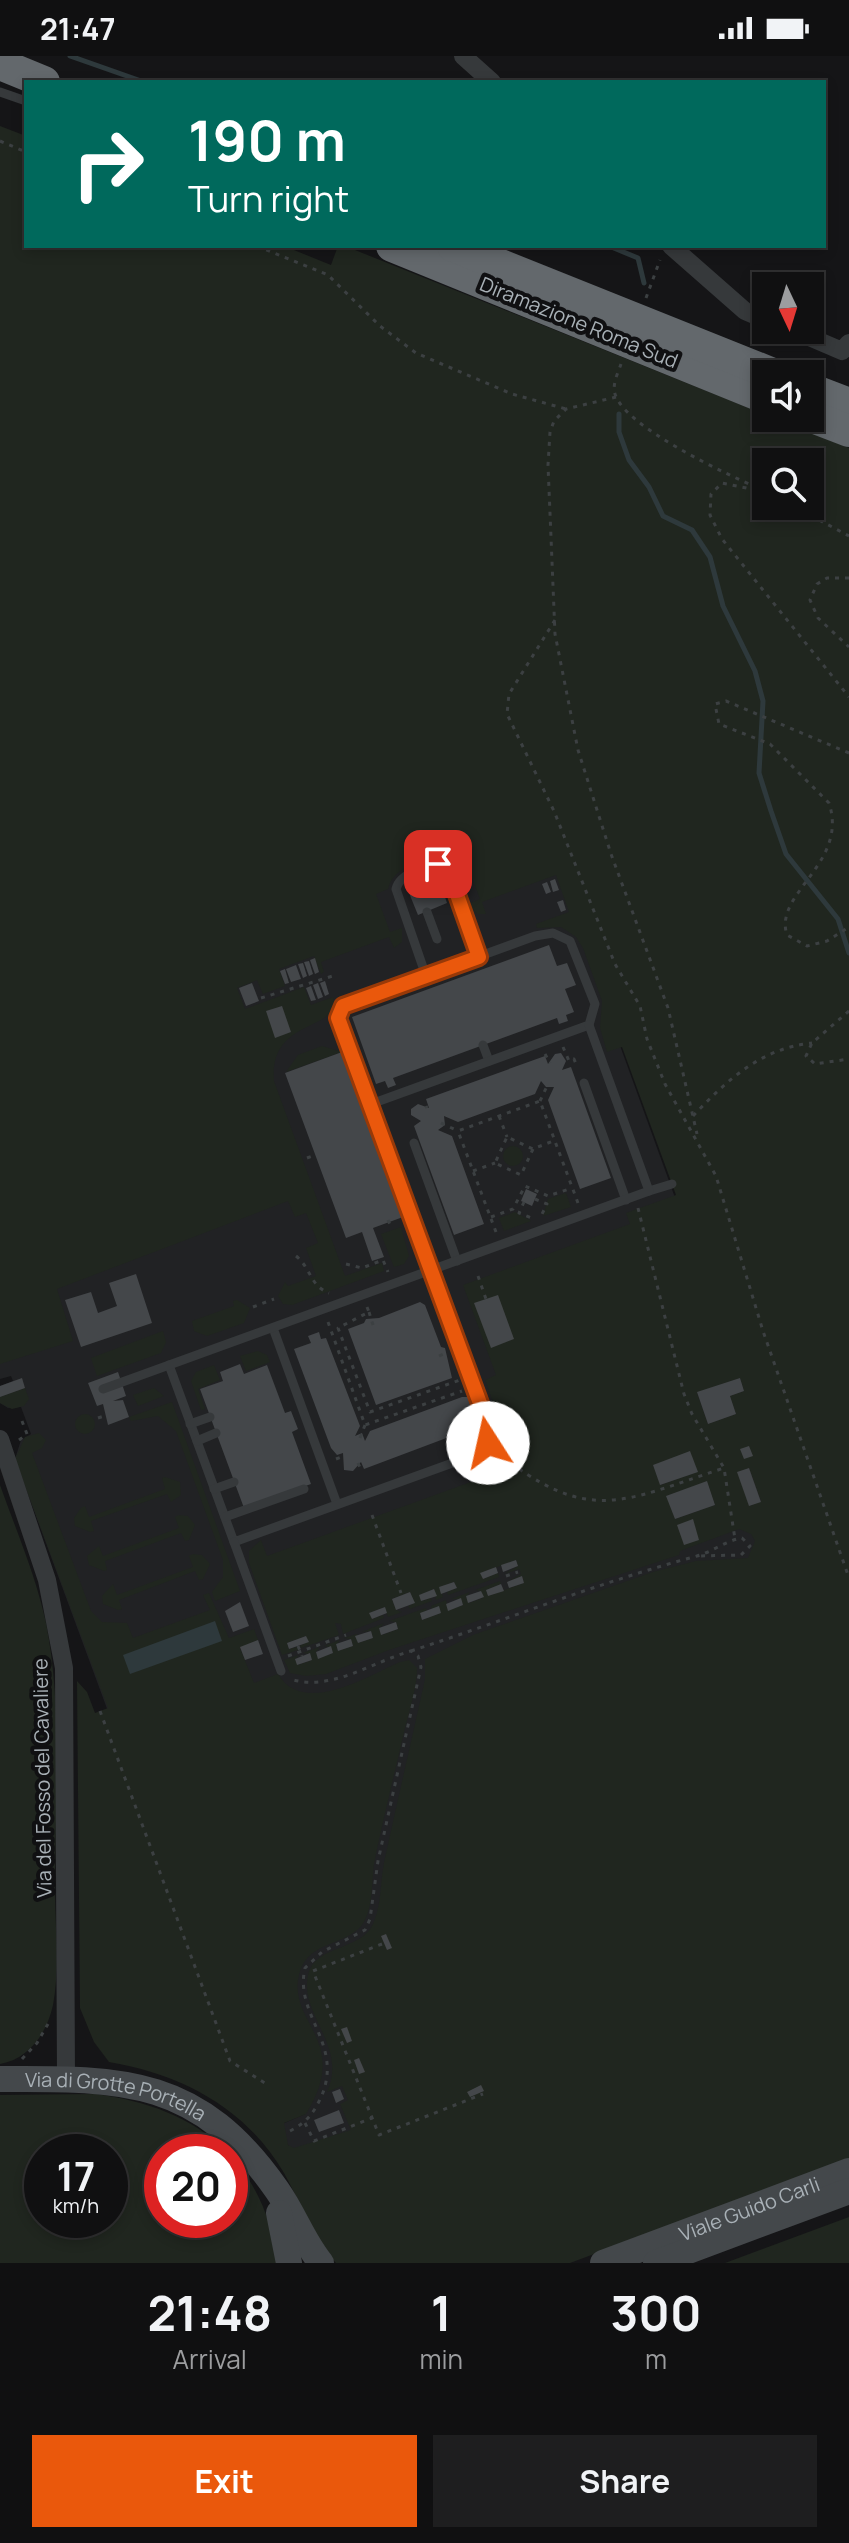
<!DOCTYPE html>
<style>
:root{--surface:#101011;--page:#1e1e1f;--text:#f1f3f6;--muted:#9c9d9f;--line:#303031;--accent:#ea580c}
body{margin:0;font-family:Manrope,sans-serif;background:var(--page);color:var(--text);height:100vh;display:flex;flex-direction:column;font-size:30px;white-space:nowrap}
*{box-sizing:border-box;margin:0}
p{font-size:26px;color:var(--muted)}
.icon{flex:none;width:44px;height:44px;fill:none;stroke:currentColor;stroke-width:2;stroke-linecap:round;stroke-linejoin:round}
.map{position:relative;height:2207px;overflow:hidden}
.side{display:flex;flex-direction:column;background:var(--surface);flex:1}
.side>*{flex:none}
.top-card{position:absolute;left:24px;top:24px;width:802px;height:168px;border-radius:0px;box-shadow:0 4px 12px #0003,0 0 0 2px var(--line);background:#00695c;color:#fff;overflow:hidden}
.needle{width:52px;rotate:176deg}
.buttons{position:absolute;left:752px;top:216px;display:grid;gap:16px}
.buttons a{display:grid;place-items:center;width:72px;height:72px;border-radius:0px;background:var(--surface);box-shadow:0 4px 12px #0003,0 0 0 2px var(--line);font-size:40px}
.speed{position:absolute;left:24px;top:2078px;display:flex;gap:16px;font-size:40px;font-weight:700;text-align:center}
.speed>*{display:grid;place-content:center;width:104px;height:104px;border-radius:50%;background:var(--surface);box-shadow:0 4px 12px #0003,0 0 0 2px var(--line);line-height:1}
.speed small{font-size:20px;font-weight:400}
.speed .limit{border:12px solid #d22;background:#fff;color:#111}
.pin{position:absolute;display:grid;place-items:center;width:68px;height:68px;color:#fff;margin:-34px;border-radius:16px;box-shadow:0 4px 12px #0006}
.me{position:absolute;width:88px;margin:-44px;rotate:350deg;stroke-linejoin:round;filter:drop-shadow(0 0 6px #0008)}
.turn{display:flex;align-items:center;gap:28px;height:168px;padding:0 32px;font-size:36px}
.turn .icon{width:104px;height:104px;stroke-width:2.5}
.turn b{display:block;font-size:56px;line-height:68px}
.eta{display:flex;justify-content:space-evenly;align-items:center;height:136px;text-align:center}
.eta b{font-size:48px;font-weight:700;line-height:56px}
.action{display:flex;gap:16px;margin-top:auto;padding:16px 32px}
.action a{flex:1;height:92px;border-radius:0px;background:var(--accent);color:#fff;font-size:32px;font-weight:700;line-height:92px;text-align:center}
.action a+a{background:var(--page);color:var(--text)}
.status{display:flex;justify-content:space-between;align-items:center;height:56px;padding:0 40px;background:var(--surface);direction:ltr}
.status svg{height:22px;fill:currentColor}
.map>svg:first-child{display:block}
.built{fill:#212224}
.green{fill:#20261f;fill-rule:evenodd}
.water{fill:#2e393c}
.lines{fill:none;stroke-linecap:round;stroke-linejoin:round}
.stream{stroke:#2e393c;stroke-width:5}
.building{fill:#44474a}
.path{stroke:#3c4042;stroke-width:3;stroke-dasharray:4 6;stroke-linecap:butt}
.lane{stroke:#36393b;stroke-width:9}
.street{stroke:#36393b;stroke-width:18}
.secondary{stroke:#44484b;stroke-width:26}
.highway{stroke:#63686c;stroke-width:32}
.route-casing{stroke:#983908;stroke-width:20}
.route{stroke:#ea580c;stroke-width:14}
.labels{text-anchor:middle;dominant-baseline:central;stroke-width:8;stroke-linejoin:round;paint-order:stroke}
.street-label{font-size:20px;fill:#a8b0b6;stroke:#101012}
</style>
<div class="status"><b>21:47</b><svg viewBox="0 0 49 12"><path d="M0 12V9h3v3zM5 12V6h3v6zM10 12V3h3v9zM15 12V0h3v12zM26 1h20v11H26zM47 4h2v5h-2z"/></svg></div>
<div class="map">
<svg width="849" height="2207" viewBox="0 0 849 2207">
<rect width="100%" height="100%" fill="#151517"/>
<!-- built -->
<polygon class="built" points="521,716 737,1313 849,1607 374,2207 275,2071 305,2058 161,1799 15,1403 21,1384 31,1378 21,1351 8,1352 0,1347 0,1330 13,1325 11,1320 0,1323 0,908"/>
<!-- green -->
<g class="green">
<path d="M0 70 26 80V190H284L331 209 338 190H345L849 392V2103L570 2207H336C312 2181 301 2147 284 2117 246 2052 181 2018 109 2006L94 1986 80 1952 77 1625 87 1636 95 1657 108 1652 15 1403 25 1381 39 1377 46 1384 42 1392 32 1397 91 1555 102 1566 127 1567 133 1582 210 1554 203 1539 209 1537 229 1582 254 1573 258 1584 240 1592 254 1627 278 1618C303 1661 368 1620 400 1606L409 1604 417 1612C417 1632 410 1652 405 1672 395 1715 384 1759 375 1803 371 1822 374 1853 362 1869 345 1890 310 1885 300 1915 284 1967 353 1982 306 2058L284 2067 288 2089 294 2092 351 2074 340 2048 348 2044 342 2030 327 2036C348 1990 299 1959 308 1919 314 1889 361 1895 373 1868 382 1849 380 1823 385 1802 398 1742 412 1683 425 1623V1603L473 1579 653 1516 696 1505 748 1502 755 1485 751 1478 739 1473 680 1495 679 1499 389 1594 326 1618 306 1620 290 1617 284 1604 299 1599 295 1603 298 1609 312 1604 310 1598 303 1597 320 1591 316 1596 319 1602 333 1597 331 1591 324 1590 340 1584 336 1589 338 1595 353 1590 351 1583 344 1582 357 1578 358 1587 373 1582 371 1575 362 1576 384 1567 379 1573 382 1579 398 1573 396 1566 389 1565 426 1552 427 1555 420 1558 422 1564 441 1557 439 1551 432 1553 431 1550 446 1544 448 1554 463 1549 461 1543H451L470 1536 466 1541 469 1547 483 1542 481 1535 475 1534 500 1525 501 1528 486 1534 488 1540 524 1527 522 1520 507 1526 521 1518 519 1513 504 1518 518 1510 516 1504 481 1517 483 1523 498 1517 499 1521 448 1539 447 1536 457 1532 454 1526 440 1531 443 1541 436 1544 434 1533 420 1539 422 1545 430 1542 432 1545 410 1553 408 1550 414 1547 410 1536 392 1543 396 1554 402 1556 388 1561 384 1551 370 1557 372 1563 383 1559 384 1562 343 1578 341 1568 335 1567 339 1579 301 1592 300 1589 308 1586 306 1580 287 1587 289 1593 297 1591 298 1594 282 1599 249 1507V1495L261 1484 267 1500 479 1423 476 1412 497 1396 501 1369 485 1324 496 1319 463 1229 630 1168 626 1157 676 1139 622 991 607 996 600 972 602 945 583 892 576 881 561 871 537 872 536 868 569 856 556 819 482 846 486 858H477L468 848 480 843 466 806 454 810 435 801C415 808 394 811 388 833L376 838 390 876 402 872V886L394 892 389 881 321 906 324 916 321 918 314 900 279 913 285 930 263 938 257 924 237 932 245 953 304 931 311 949 333 941C341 977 269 960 274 1025L345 1220 382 1207 384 1215 292 1249 283 1248 278 1240 285 1226 288 1230 316 1220 306 1192 318 1187 306 1157 295 1161 288 1145 57 1233 73 1285 0 1308ZM766 406H810V450H766ZM740 1322 744 1335 730 1340 736 1358 708 1368 697 1337ZM653 1409 697 1416 661 1429ZM749 1412 761 1445 750 1450 738 1416ZM707 1426 715 1449 675 1463 667 1440Z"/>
<polygon points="322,990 342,996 286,1016 298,999"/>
<circle cx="513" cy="1100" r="10"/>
<polygon points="566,1137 571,1151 543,1160 548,1143"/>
<polygon points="515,1156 531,1165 504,1175 499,1162"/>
<polygon points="401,1171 409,1200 404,1208 394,1211 381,1178"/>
<polygon points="237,1244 250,1252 244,1267 207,1280 194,1275 192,1265 234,1250 233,1245"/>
<polygon points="163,1275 166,1286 161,1297 97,1320 91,1302"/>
<polygon points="258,1295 267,1299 270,1306 246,1315 240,1300"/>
<polygon points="214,1309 220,1324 198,1333 205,1353 201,1354 191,1325 196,1316"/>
<polygon points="25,1332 29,1343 24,1350 12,1353 0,1347 0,1341"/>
<polygon points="154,1332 164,1340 138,1350 133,1339"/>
<polygon points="172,1346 240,1535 215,1545 212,1536 223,1521 223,1504 176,1375 158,1360 131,1365 129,1361"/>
<circle cx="85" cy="1368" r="10"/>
<polygon points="165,1421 180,1426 181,1439 171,1446 167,1438 91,1465 94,1475 90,1476 75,1470 74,1462 81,1452 85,1450 89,1461 165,1433 162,1422"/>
<path d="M0 1429C16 1474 36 1520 46 1567 63 1653 55 1746 55 1833 55 1870 60 1912 53 1949 47 1977 29 2003 0 2008Z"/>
<polygon points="179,1459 188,1460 195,1469 189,1484 185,1485 181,1477 105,1505 107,1514 104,1515 89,1509 87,1500 99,1490 103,1500 179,1472 175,1461"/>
<polygon points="193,1498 202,1499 210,1508 203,1523 199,1524 195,1515 119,1544 122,1553 118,1554 103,1548 102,1540 113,1528 117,1539 193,1511 189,1500"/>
<path d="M96 2038C145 2045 192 2060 227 2096H162V2164H230V2099C260 2132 270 2165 280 2207H0V2039ZM42 2096H110V2164H42Z"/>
<polygon points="849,2161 849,2207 725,2207"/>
</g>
<!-- water -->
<polygon class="water" points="215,1565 222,1585 130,1618 123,1599"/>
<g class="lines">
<!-- stream -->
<g class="stream">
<polyline points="70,0 144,26"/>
<polyline points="609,190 638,202 644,227"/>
<polyline points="619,358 619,376 629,404 649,431 663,460 692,474 710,501 723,550 755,615 763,645 759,717 771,755 786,798 838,863 849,897"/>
</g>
</g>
<!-- building -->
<g class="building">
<polygon points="438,821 447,847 418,859 407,832"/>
<polygon points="555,823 559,834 553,836 550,825"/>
<polygon points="547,826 551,836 546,838 542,828"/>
<polygon points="563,844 566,854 561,856 557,846"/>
<polygon points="549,889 557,910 567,907 576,929 565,933 574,956 566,959 568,965 559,968 557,962 393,1022 396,1029 388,1032 385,1025 376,1028 352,961"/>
<polygon points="315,902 319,916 315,918 310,904"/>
<polygon points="309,905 313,918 309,920 304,906"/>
<polygon points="303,907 307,920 303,922 298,908"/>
<polygon points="296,909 301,923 291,926 286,913"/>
<polygon points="285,913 289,927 285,928 280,915"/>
<polygon points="325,925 329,938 325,940 320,927"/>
<polygon points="252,927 259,945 246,950 239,932"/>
<polygon points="318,927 323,941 318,943 313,929"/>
<polygon points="311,930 316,944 311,945 306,932"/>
<polygon points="282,950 291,976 275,982 266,955"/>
<polygon points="342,996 403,1161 373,1172 384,1201 372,1205 362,1176 346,1182 285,1017"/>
<polygon points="561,997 566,1005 562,1014 571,1011 611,1122 580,1133 548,1044 554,1031 546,1031 541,1025 535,1038 458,1066 444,1060 445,1069 438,1074 452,1080 484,1168 454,1179 414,1070 421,1065 411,1059 411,1053 418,1048 429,1052 426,1043 545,1000 548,1008 555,998"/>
<polygon points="526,1133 537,1138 532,1150 521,1145"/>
<polygon points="136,1218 152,1267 81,1291 65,1244 91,1236 98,1257 117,1250 109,1227"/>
<polygon points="498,1239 514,1283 491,1292 474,1247"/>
<polygon points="420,1246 425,1249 441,1291 445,1292 452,1322 376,1349 348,1273 364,1267 366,1263 379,1262"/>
<polygon points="319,1276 321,1283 326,1282 360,1370 355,1380 362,1377 365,1385 370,1375 462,1341 470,1341 473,1350 472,1354 467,1354 473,1372 364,1413 361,1406 353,1415 344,1414 343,1397 337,1399 331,1392 294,1293 311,1287 308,1280"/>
<polygon points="240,1308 244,1318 267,1309 285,1357 291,1355 298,1373 292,1376 311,1428 244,1452 200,1333 223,1325 220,1316"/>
<polygon points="118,1316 126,1340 113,1345 123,1344 129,1361 108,1369 103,1348 97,1350 88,1327"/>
<polygon points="22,1322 25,1332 0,1341 0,1330"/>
<polygon points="740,1322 744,1335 730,1340 736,1358 708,1368 697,1336"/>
<polygon points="749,1390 753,1400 744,1403 740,1393"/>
<polygon points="690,1395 698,1416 660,1429 653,1409"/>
<polygon points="749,1412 761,1446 749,1450 737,1416"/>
<polygon points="707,1425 715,1449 675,1463 666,1440"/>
<polygon points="693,1463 699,1484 684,1489 677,1469"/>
<polygon points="516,1504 518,1510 503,1516 501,1509"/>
<polygon points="496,1511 498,1517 483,1523 480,1517"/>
<polygon points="522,1520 524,1527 509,1532 507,1526"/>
<polygon points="454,1526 457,1532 441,1538 439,1531"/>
<polygon points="501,1528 504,1535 488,1540 486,1534"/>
<polygon points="434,1533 437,1540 421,1545 419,1539"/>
<polygon points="481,1535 484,1541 468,1547 466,1540"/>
<polygon points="410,1536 415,1547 396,1554 392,1543"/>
<polygon points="461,1542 463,1549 448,1555 446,1548"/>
<polygon points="240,1546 249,1570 233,1576 225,1555"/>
<polygon points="439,1550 441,1557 422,1564 420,1557"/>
<polygon points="385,1551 387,1557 372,1563 369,1557"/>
<polygon points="396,1566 398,1573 381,1579 379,1572"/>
<polygon points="371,1575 373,1582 358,1587 355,1580"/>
<polygon points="306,1580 309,1586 289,1593 287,1587"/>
<polygon points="351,1583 353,1590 338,1595 336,1588"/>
<polygon points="258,1584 263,1598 245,1604 240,1591"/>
<polygon points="331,1590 333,1597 318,1603 316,1596"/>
<polygon points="310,1597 312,1604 297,1609 295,1603"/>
<polygon points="386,1878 392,1892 387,1894 381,1880"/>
<polygon points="347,1971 352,1985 347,1987 341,1973"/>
<polygon points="359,2002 365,2016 359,2018 354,2004"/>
<polygon points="481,2029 484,2035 470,2041 467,2036"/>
<polygon points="340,2033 344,2043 336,2047 332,2036"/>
<polygon points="339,2054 344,2067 319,2076 314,2064"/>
</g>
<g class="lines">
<!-- path -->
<g class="path">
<polyline points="0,85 26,96"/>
<polyline points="257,190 328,219 380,270 416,297 512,338 566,353"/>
<polyline points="646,242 660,204"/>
<path d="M621 308C618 317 612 328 615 338 625 371 726 418 758 432"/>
<polyline points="616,341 566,353 554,365 550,376 548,409 555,578 578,694 611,798 668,952 697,1078"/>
<polyline points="766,436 722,427 711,438 710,459 722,483 849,641"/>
<polyline points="793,450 849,480"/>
<polyline points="849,522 827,522 817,528 810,544 818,562 849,591"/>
<polyline points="555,564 509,638 507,658 554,755 615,908 640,950 647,983 665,1028 716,1120 763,1275 849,1522"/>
<path d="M849 697 726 645 715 648 719 668 770 688 829 747C849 808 773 837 787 879L807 890 827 885 849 871"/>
<polyline points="261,942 336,919"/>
<polyline points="849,955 812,987 806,1000 815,1008 849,1003"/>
<polyline points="563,991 569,1005 574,1003 576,1008"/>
<polyline points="545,998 550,1007"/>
<polyline points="540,1045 548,1028"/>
<polyline points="426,1050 427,1052"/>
<polyline points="499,1060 507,1081"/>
<path d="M693 1060C726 1025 761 992 812 987"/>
<polyline points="441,1067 458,1075"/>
<polyline points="533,1093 521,1119 495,1107 507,1081 533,1093 553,1085"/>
<polyline points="307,1102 315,1099"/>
<polyline points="473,1115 495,1107"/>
<polyline points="535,1143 547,1148 540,1162"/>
<polyline points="524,1146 519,1157 534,1163"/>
<polyline points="638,1152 684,1338 692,1358 724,1412 735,1483"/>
<polyline points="491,1161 513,1153 525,1130 548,1140 572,1132"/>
<polyline points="388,1164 391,1171"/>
<polyline points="496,1176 458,1075 540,1045 578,1147"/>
<path d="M296 1200C311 1212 310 1230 329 1237"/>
<polyline points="346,1208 362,1212 383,1204 388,1216"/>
<polyline points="478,1220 486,1243"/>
<polyline points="253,1251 274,1243"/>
<polyline points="367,1251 369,1256 338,1272 370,1356 460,1324"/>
<polyline points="369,1256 373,1269"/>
<polyline points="328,1266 365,1369 462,1335"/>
<polyline points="439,1300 448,1296"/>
<polyline points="98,1362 104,1360"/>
<polyline points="360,1382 365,1369"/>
<polyline points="19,1384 27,1378 22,1365"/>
<path d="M495 1395C589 1470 621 1446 724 1412"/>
<polyline points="336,1403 344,1400"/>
<polyline points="358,1407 362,1416"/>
<polyline points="372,1459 401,1537"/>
<polyline points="506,1520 518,1516"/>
<polyline points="298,1590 302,1600"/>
<path d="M411 1595C506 1564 600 1526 697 1500 712 1496 727 1484 742 1482L750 1490 741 1499 698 1500"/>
<polyline points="288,1600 346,1579"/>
<polyline points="100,1655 230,2005 268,2029"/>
<polyline points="382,1888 313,1915 379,2079 483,2038"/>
<polyline points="22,2003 37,1987 48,1968"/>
<polyline points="305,2067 314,2085 372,2062"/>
<path d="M290 2075C307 2066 314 2057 322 2039 343 1987 294 1959 305 1912L322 1896 365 1874 370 1863 378 1805 421 1611 418 1600 411 1595C372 1606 331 1636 290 1623"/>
</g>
<!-- lane -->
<g class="lane">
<polyline points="0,36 26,45"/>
<polyline points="427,856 437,883"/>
<path d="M426 920 396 833C400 817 428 808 443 809L449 816 479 901"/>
<polyline points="483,989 489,1005"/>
<polyline points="584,1027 626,1144"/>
<polyline points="414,1087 457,1205"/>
<polyline points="649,1135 672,1128"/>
<polyline points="273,1272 337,1448"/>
<polyline points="169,1309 234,1486 469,1401 488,1387 488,1369 338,962 343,950 535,880 553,877 570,885 595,948 589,969 371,1048"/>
<polyline points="103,1333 649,1135 589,969"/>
<polyline points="190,1368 210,1361"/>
<polyline points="197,1385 216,1377"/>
<polyline points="214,1433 234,1426"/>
<polyline points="225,1461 304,1433"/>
<polyline points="234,1486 281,1615"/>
</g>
<!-- street -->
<g class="street">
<polyline points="463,0 492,26"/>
<polyline points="671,190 745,255 766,264"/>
<polyline points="793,274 842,295 849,287"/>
<polyline points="0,1383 47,1524 64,1612 66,2022"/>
</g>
<!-- secondary -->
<g class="secondary">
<path id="s1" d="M0 2023C125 2022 199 2022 277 2134 294 2158 303 2185 321 2207"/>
<polyline points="279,2157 289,2207"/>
<path id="s2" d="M603 2207 849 2115"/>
<polyline points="656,2207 849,2135"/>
</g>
<!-- highway -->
<g class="highway">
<polyline points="0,8 44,26"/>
<polyline points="392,190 766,342"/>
<polyline points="453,190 773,318"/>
<polyline points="810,333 849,348"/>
<polyline points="810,360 849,375"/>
</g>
</g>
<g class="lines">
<!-- route casing -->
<g class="route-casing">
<polyline id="route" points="438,808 449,816 479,901 343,950 338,962 488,1369 488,1387"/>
</g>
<!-- route -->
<use href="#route" class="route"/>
</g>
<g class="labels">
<!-- street labels -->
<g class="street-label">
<text transform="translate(579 266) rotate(22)">Diramazione Roma Sud</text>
<text transform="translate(42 1722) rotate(-91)">Via del Fosso del Cavaliere</text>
<text stroke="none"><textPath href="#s1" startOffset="118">Via di Grotte Portella</textPath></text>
<text stroke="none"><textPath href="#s2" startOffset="156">Viale Guido Carli</textPath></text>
</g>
</g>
</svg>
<div class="buttons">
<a><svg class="needle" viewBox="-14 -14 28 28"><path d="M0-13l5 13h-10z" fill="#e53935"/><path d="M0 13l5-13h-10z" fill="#9c9d9f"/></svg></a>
<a><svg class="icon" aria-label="sound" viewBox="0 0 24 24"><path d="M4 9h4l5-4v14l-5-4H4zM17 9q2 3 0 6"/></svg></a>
<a><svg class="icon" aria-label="search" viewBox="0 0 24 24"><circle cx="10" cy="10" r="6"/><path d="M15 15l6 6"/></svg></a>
</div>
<div class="speed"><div>17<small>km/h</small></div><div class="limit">20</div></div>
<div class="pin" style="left:438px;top:808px;background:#d93025"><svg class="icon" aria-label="arrive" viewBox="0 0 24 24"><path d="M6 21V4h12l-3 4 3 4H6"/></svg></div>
<svg class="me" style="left:488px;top:1387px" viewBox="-20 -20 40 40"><circle r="19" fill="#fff"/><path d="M0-13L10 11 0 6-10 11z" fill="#ea580c"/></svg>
<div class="top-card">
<div class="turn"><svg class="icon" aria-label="right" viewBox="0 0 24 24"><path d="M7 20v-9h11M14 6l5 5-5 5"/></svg><div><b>190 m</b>Turn right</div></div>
</div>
</div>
<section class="side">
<div class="eta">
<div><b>21:48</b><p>Arrival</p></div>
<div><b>1</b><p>min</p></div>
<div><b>300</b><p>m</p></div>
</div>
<div class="action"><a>Exit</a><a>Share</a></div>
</section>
